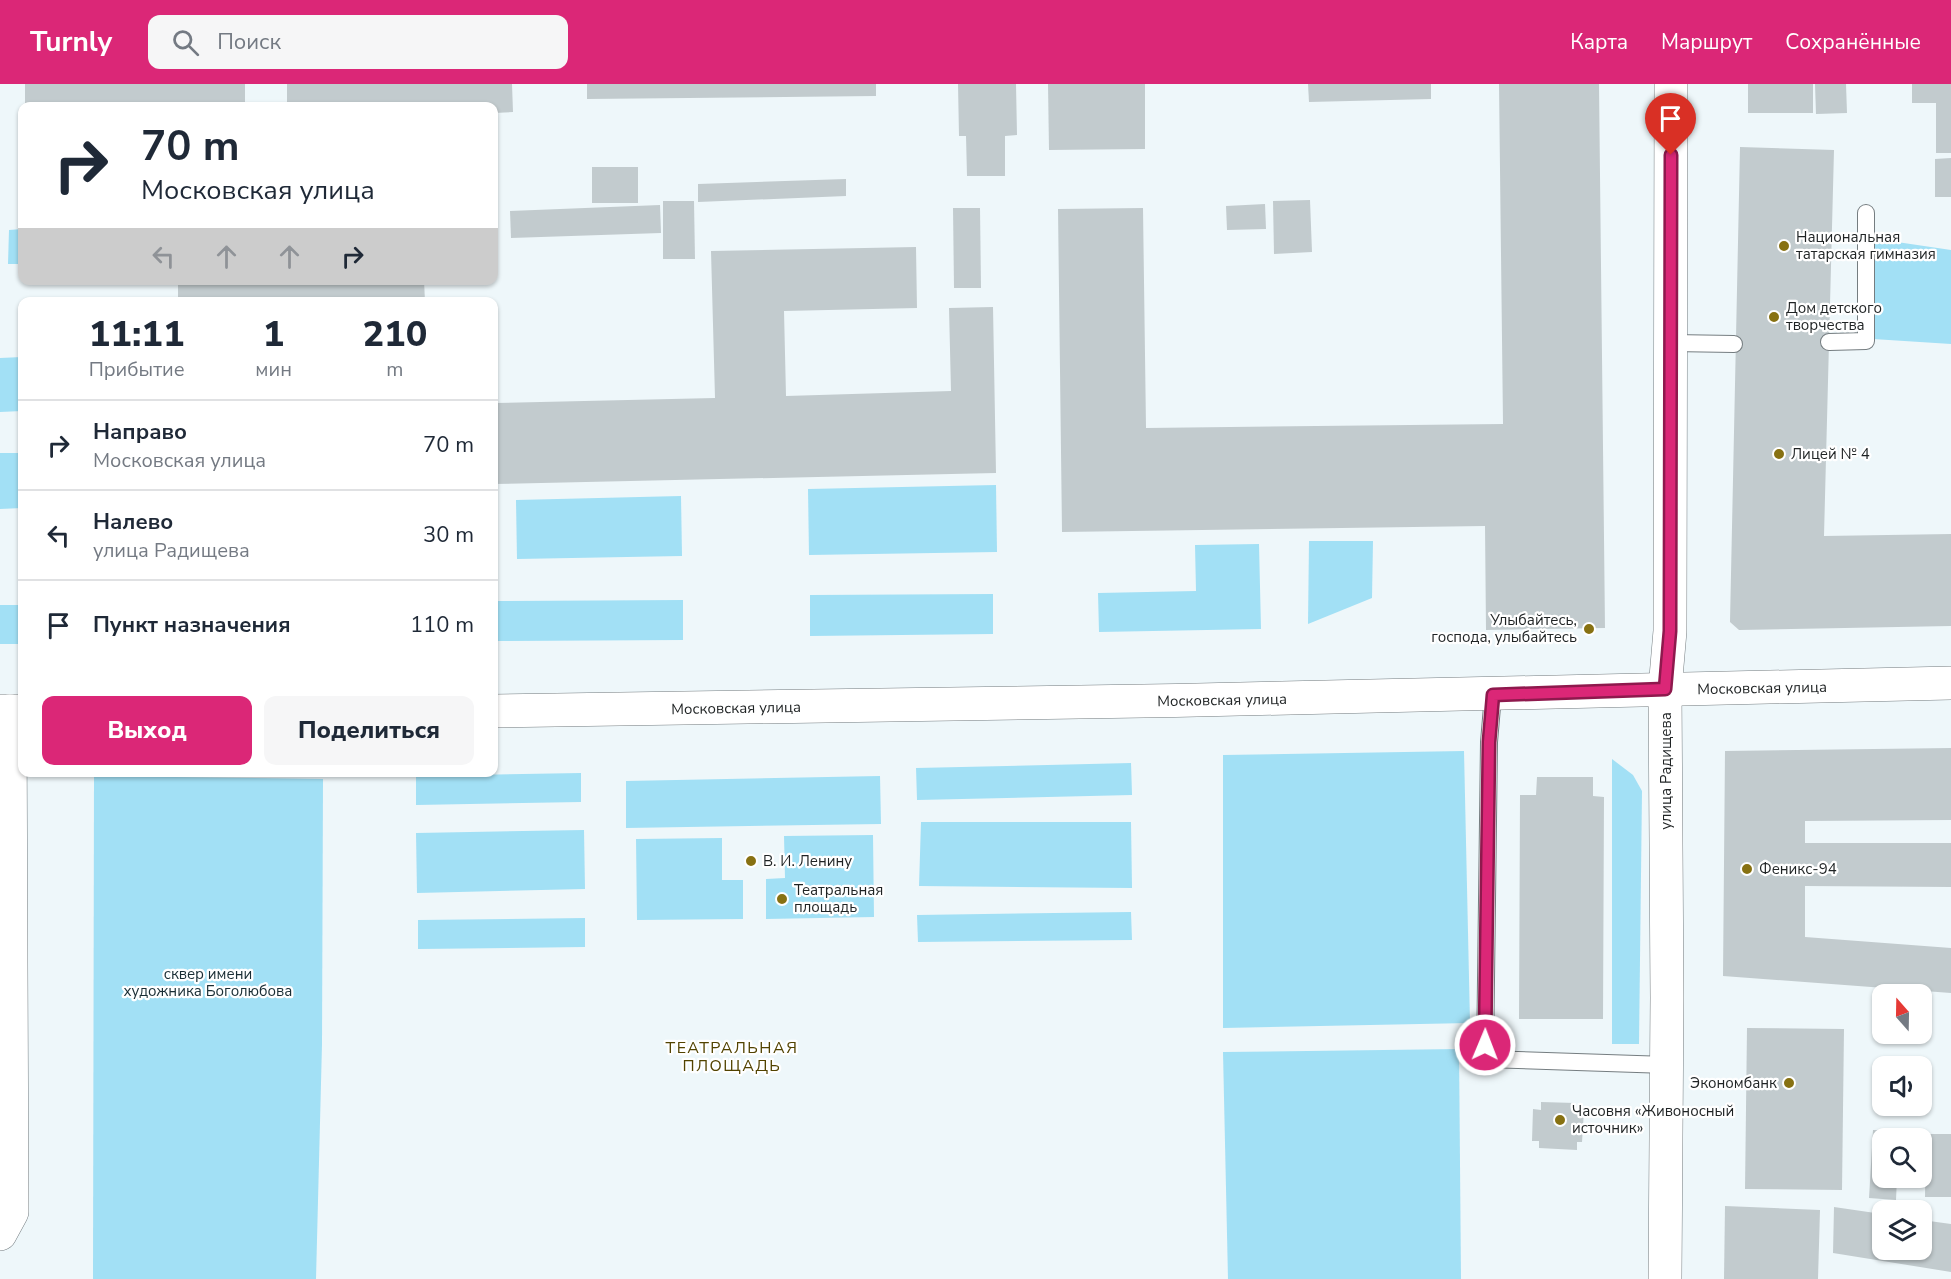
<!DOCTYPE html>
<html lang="ru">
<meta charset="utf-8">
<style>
:root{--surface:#fff;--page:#f6f6f7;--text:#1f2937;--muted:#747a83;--line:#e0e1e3;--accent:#db2777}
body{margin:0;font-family:"Nunito Sans",sans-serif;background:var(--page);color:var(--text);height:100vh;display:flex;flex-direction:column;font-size:22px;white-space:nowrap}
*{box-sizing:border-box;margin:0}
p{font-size:20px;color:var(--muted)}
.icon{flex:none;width:33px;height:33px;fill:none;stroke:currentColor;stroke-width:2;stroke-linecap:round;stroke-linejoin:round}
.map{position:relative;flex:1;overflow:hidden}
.details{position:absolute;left:18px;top:213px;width:480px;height:480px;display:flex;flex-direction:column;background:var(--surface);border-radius:12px;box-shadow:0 2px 4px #0004}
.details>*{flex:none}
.guide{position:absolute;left:18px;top:18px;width:480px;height:183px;border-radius:12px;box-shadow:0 2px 4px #0004;background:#fff;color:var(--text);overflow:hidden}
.needle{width:39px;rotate:340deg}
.controls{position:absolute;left:1872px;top:900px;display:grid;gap:12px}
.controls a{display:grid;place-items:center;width:60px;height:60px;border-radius:12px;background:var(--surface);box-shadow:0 2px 4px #0004;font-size:30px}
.pin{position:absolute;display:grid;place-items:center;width:51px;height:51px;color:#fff;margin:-62px -26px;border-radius:50% 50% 50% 0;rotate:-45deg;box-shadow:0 0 6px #0007}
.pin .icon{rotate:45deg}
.me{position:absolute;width:66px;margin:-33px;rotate:1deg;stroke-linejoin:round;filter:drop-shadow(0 0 4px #0008)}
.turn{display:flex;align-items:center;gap:21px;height:126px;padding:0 24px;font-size:27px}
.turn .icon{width:78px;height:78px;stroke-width:2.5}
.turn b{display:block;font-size:42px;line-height:51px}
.lanes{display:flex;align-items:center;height:57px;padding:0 24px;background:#0003;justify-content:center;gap:30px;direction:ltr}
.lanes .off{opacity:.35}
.eta{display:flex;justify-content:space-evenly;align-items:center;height:102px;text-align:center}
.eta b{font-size:36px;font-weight:800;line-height:42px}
.action{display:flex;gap:12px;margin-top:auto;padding:12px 24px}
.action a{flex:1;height:69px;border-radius:12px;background:var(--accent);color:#fff;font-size:24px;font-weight:800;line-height:69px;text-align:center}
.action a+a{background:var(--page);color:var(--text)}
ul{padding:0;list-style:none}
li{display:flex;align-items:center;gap:18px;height:90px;padding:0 24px;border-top:2px solid var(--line)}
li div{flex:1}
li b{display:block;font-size:22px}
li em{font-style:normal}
header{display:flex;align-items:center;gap:36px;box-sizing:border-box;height:84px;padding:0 30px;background:var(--accent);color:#fff}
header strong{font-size:28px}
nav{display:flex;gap:33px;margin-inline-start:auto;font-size:21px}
.search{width:420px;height:54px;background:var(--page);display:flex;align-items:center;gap:15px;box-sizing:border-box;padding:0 21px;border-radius:12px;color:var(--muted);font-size:22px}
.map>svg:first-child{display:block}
.green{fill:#a2e0f5}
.building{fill:#c2cbce}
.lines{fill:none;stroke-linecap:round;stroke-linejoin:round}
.lane-casing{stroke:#757d80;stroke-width:18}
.street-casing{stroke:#757d80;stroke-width:34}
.secondary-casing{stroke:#757d80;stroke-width:34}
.lane{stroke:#fff;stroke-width:16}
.street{stroke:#fff;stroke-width:33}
.secondary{stroke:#fff;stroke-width:33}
.route-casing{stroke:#8e194d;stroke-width:15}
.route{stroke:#db2777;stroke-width:10}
.poi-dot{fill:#877112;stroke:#fff;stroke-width:2}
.labels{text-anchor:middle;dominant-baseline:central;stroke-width:4.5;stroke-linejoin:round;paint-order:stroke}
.poi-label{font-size:15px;fill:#1f2324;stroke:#fff;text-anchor:start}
.street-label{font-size:15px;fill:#1f2324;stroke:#fff}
.park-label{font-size:15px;fill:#192d34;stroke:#fff}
.neighbourhood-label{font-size:16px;letter-spacing:1.5px;fill:#524300;stroke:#fff}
</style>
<header>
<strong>Turnly</strong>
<div class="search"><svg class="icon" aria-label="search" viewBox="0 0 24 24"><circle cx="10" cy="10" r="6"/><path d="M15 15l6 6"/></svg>Поиск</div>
<nav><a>Карта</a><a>Маршрут</a><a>Сохранённые</a></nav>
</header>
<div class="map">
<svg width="1951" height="1195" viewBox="0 0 1951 1195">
<rect width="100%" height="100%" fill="#eef7fa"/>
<!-- green -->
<g class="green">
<polygon points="22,145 22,180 8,180 9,146"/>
<polygon points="1870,154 1951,166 1951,260 1873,255"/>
<polygon points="22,273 22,327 0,328 0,274"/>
<polygon points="0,369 22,369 22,424 0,425"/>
<polygon points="996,401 997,468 809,471 808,405"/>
<polygon points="681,412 682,472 517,475 516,416"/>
<polygon points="1309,457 1373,457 1372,514 1308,540"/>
<polygon points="1259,460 1261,545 1099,548 1098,509 1196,507 1195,461"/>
<polygon points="993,510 993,550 810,552 810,511"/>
<polygon points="683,516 683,556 494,557 494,517"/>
<rect x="0" y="521" width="22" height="39"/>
<polygon points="1464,667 1470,939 1223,944 1223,671"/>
<polygon points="1612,675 1633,691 1642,707 1639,960 1612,960"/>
<polygon points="1131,679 1132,711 917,716 916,684"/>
<polygon points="581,689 581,718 416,721 416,692"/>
<polygon points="94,692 323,695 322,960 316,1195 93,1195"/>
<polygon points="880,692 881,740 626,744 626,697"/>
<polygon points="921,738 1131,738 1132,804 919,802"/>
<polygon points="584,746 585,805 417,809 416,749"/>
<polygon points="873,751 874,833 766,835 766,795 785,794 784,752"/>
<polygon points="722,754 722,796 743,796 743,835 637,836 636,755"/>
<polygon points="1131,828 1132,856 918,858 917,831"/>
<polygon points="585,834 585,863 418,865 418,836"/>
<polygon points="1459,965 1461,1195 1228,1195 1223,968"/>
</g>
<!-- building -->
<g class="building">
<rect x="25" y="0" width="220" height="22"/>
<polygon points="287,0 512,0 513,28 494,29 494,22 287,22"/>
<polygon points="587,0 876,0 876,12 587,15"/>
<polygon points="958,0 1016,0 1017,51 1005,52 1005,92 967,92 966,52 959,52"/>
<polygon points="1048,0 1145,0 1145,65 1049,66"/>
<polygon points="1308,0 1431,0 1431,15 1309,18"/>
<polygon points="1499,0 1599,0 1605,544 1486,546 1485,442 1062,448 1058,125 1143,124 1146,344 1503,340"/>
<rect x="1748" y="0" width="65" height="29"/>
<polygon points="1815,0 1846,0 1847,29 1816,30"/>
<polygon points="1912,0 1951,0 1951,69 1936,69 1936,19 1912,19"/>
<polygon points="1740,63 1834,66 1824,452 1951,450 1951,542 1739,546 1730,538"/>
<polygon points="1951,74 1951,113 1935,113 1935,75"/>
<rect x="592" y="83" width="46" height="36"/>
<polygon points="846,95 846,112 698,118 698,100"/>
<polygon points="1310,116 1312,168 1274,170 1273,117"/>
<polygon points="663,117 694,117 695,175 663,175"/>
<polygon points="1265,120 1266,145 1227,146 1226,122"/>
<polygon points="660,121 661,149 511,154 510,127"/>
<polygon points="953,124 980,124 981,204 954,204"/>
<polygon points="916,163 917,224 784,227 786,312 951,307 949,224 993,223 996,389 494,400 494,319 715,314 711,167"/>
<polygon points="178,196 424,196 425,218 178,218"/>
<polygon points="1951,664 1951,736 1805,737 1805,759 1951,759 1951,803 1805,802 1805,853 1951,864 1951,909 1723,892 1725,667"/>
<polygon points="1537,693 1593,693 1593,712 1604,713 1603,935 1519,935 1520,711 1536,711"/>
<polygon points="1747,944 1844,945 1842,1106 1745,1105"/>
<polygon points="1541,1018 1575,1019 1575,1025 1584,1026 1582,1058 1577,1058 1577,1066 1539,1064 1539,1057 1532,1057 1533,1025 1541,1026"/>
<polygon points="1873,1046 1900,1047 1900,1054 1882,1054 1882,1094 1897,1094 1896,1116 1869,1114"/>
<polygon points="1926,1050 1951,1050 1951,1113 1925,1113"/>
<polygon points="1725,1122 1820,1126 1818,1195 1724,1195"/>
<polygon points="1834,1123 1882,1130 1882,1166 1922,1166 1922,1136 1951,1140 1951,1188 1833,1169"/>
</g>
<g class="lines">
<!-- lane casing -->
<g class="lane-casing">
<g id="lane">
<polyline points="1829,258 1866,257 1866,129"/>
<polyline points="1672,259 1734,260"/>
<polyline points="1493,611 1489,658 1485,975 1667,981"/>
</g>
</g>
<!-- street casing -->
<g class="street-casing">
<polyline id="street" points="0,1150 12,1128 10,627"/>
</g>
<!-- secondary casing -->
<g class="secondary-casing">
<g id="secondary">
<polyline points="0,627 22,627"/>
<path d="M494 627C980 621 1465 612 1951 599"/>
<polyline points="1665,1195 1667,913 1665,605 1670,547 1671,0"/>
</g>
</g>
<!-- lane -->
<use href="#lane" class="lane"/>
<!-- street -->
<use href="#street" class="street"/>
<!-- secondary -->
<use href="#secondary" class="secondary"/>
</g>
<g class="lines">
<!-- route casing -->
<g class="route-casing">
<polyline id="route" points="1485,961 1489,658 1493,611 1665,605 1670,547 1671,71"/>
</g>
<!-- route -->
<use href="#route" class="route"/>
</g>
<!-- markers -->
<g class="poi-dot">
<circle cx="1784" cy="162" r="6"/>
<circle cx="1774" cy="233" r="6"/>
<circle cx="1779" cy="370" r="6"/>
<circle cx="1589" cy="545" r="6"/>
<circle cx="751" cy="777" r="6"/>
<circle cx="1747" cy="785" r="6"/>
<circle cx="782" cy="815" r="6"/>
<circle cx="1789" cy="999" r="6"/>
<circle cx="1560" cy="1036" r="6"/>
</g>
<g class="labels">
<!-- poi labels -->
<g class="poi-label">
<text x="1796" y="153">Национальная<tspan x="1796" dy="17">татарская гимназия</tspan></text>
<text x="1786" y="224">Дом детского<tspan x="1786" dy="17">творчества</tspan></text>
<text x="1791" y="370">Лицей № 4</text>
<text x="1577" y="536" text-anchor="end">Улыбайтесь,<tspan x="1577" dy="17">господа, улыбайтесь</tspan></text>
<text x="763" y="777">В. И. Ленину</text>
<text x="1759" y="785">Феникс-94</text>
<text x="794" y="806">Театральная<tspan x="794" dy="17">площадь</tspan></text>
<text x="1777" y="999" text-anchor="end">Экономбанк</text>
<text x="1572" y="1027">Часовня «Живоносный<tspan x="1572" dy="17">источник»</tspan></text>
</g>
<!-- street labels -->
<g class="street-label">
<text transform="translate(1762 604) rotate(-1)">Московская улица</text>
<text transform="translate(1222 616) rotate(-1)">Московская улица</text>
<text transform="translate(736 624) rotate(-1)">Московская улица</text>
<text transform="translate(1666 687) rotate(-90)">улица Радищева</text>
</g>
<!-- park labels -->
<g class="park-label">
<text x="208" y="890">сквер имени<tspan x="208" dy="17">художника Боголюбова</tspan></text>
</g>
<!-- neighbourhood labels -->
<g class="neighbourhood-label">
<text x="732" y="964">ТЕАТРАЛЬНАЯ<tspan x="732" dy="18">ПЛОЩАДЬ</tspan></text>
</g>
</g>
</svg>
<div class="controls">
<a><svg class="needle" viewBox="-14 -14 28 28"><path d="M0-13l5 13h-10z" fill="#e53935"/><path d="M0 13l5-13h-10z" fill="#747a83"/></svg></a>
<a><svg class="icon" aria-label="sound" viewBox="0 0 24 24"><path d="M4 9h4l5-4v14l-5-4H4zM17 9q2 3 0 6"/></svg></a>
<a><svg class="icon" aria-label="search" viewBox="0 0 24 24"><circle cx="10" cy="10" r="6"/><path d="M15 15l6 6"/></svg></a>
<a><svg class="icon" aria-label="layers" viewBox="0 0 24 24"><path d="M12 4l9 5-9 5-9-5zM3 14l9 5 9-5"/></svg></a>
</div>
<div class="pin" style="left:1671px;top:71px;background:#d93025"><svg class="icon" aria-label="arrive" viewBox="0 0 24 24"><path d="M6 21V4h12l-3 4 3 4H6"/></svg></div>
<svg class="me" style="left:1485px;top:961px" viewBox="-20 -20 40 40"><circle r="17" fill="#db2777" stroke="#fff" stroke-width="3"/><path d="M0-11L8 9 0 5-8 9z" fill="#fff"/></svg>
<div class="guide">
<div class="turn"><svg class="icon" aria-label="right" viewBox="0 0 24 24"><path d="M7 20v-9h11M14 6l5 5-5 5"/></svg><div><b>70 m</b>Московская улица</div></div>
<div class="lanes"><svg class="icon off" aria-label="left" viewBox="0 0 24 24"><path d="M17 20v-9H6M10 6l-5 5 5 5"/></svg><svg class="icon off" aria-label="ahead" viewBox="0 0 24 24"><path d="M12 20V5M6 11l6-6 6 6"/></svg><svg class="icon off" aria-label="ahead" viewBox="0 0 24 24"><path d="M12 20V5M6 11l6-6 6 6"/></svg><svg class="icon" aria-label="right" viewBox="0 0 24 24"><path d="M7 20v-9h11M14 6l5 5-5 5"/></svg></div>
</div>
<section class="details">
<div class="eta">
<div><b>11:11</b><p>Прибытие</p></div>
<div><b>1</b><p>мин</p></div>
<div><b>210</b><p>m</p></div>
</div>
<ul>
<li><svg class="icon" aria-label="right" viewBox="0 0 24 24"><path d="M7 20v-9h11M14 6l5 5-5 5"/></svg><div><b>Направо</b><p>Московская улица</p></div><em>70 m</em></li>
<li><svg class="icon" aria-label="left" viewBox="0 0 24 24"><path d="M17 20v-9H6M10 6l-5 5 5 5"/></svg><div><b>Налево</b><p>улица Радищева</p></div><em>30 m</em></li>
<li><svg class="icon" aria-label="arrive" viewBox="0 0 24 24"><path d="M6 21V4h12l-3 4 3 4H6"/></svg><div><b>Пункт назначения</b></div><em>110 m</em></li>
</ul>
<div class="action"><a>Выход</a><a>Поделиться</a></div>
</section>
</div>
